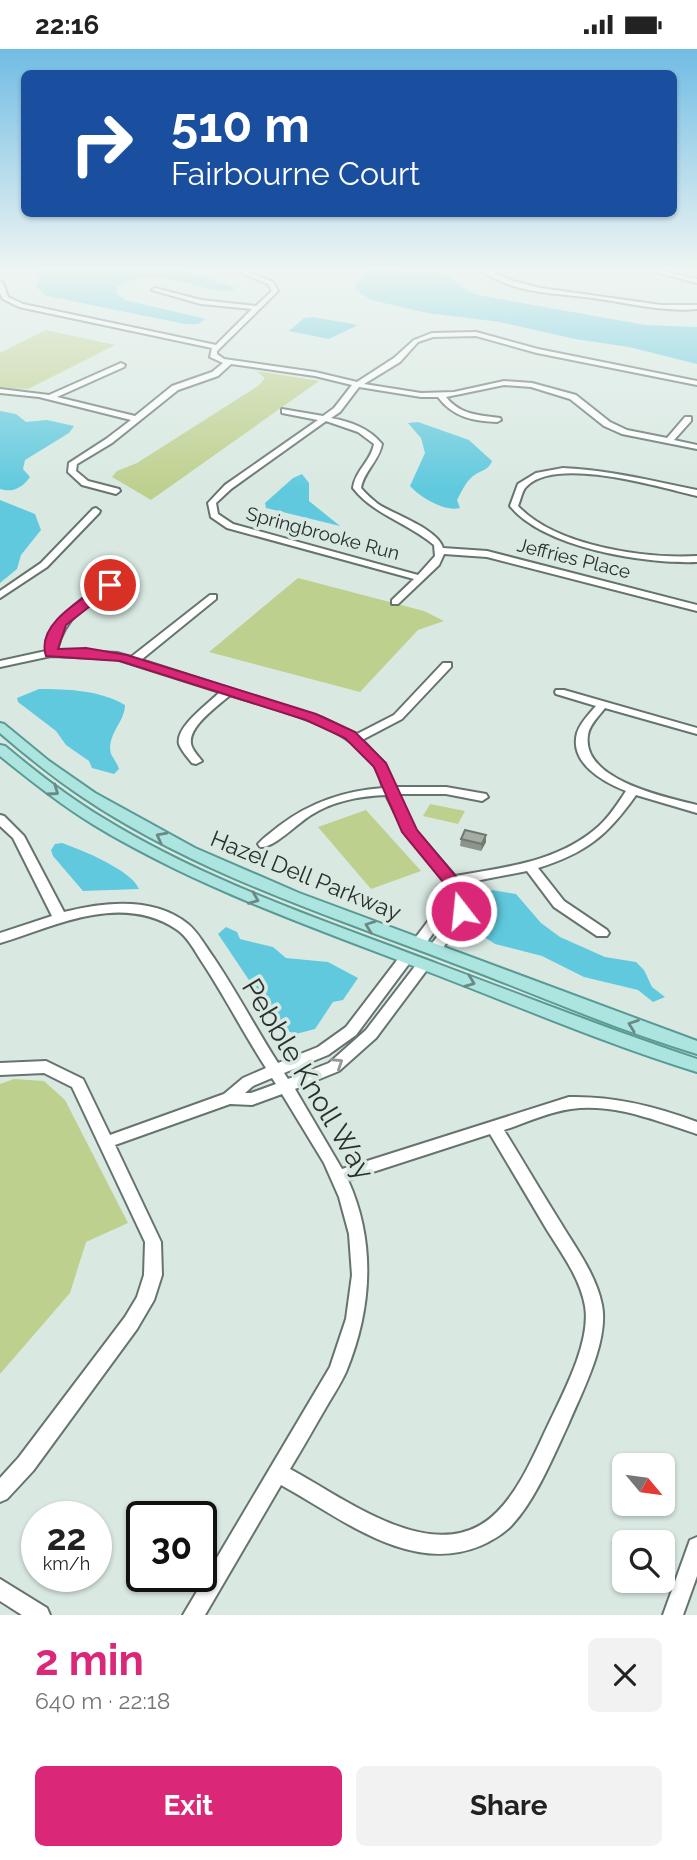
<!DOCTYPE html>
<meta charset="utf-8">
<style>
:root{--surface:#fff;--page:#f2f2f2;--text:#222;--muted:#767676;--accent:#db2777}
body{margin:0;font-family:Raleway,sans-serif;background:var(--page);color:var(--text);height:100vh;display:flex;flex-direction:column;font-size:26px;white-space:nowrap}
*{box-sizing:border-box;margin:0}
p{font-size:23px;color:var(--muted)}
.icon{flex:none;width:38px;height:38px;fill:none;stroke:currentColor;stroke-width:2;stroke-linecap:round;stroke-linejoin:round}
.map{position:relative;height:1566px;overflow:hidden}
.side{display:flex;flex-direction:column;background:var(--surface);flex:1}
.side>*{flex:none}
.banner{position:absolute;left:21px;top:21px;width:656px;height:147px;border-radius:10px;box-shadow:0 2px 5px #0004;background:#1a4fa0;color:#fff;overflow:hidden}
.needle{width:46px;rotate:119deg}
.buttons{position:absolute;left:612px;top:1404px;display:grid;gap:14px}
.buttons a{display:grid;place-items:center;width:63px;height:63px;border-radius:10px;background:var(--surface);box-shadow:0 2px 5px #0004;font-size:35px}
.speed{position:absolute;left:21px;top:1452px;display:flex;gap:14px;font-size:35px;font-weight:700;text-align:center}
.speed>*{display:grid;place-content:center;width:91px;height:91px;border-radius:50%;background:var(--surface);box-shadow:0 2px 5px #0004;line-height:1}
.speed small{font-size:18px;font-weight:400}
.speed .limit{border:4px solid #111;border-radius:10px;background:#fff;color:#111}
.pin{position:absolute;display:grid;place-items:center;width:60px;height:60px;color:#fff;margin:-30px;border:4px solid #fff;border-radius:50%;box-shadow:0 2px 7px #0007}
.me{position:absolute;width:77px;margin:-38px;rotate:344deg;stroke-linejoin:round;filter:drop-shadow(0 0 5px #0008)}
.turn{display:flex;align-items:center;gap:24px;height:147px;padding:0 35px;font-size:32px}
.turn .icon{width:91px;height:91px;stroke-width:2.5}
.turn b{display:block;font-size:49px;line-height:60px}
.round{display:grid;place-items:center;flex:none;width:74px;height:74px;border-radius:10px;background:var(--page)}
.headline{display:flex;align-items:center;justify-content:space-between;height:119px;padding:0 35px}
h1{font-size:42px;font-weight:700;line-height:52px;color:var(--accent)}
.primary-button{display:flex;gap:14px;margin-top:auto;padding:14px 35px}
.primary-button a{flex:1;height:80px;border-radius:10px;background:var(--accent);color:#fff;font-size:28px;font-weight:700;line-height:80px;text-align:center}
.primary-button a+a{background:var(--page);color:var(--text)}
.status{display:flex;justify-content:space-between;align-items:center;height:49px;padding:0 35px;background:var(--surface);direction:ltr}
.status svg{height:19px;fill:currentColor}
.map>svg:first-child{display:block}
.green{fill:#bed08e}
.water{fill:#60c9de}
.lines{fill:none;stroke-linecap:round;stroke-linejoin:round}
.minor-casing{stroke:#66746e;stroke-width:4}
.major-casing{stroke:#5a9a94;stroke-width:4}
.minor{fill:#fff;fill-rule:evenodd}
.major{fill:#ace5e0;fill-rule:evenodd}
.wall{fill:#8c958b}
.shaded-wall{fill:#727971}
.building{fill:#a3ada2;stroke:#727971;stroke-width:2}
.oneway{stroke:#6b8a86}
.oneway2{stroke:#949896}
.route{fill:#db2777;stroke:#8e194d;stroke-width:2}
.labels{text-anchor:middle;dominant-baseline:central;stroke-width:7;stroke-linejoin:round;paint-order:stroke}
.far-street-label{font-size:19px;fill:#2a302d;stroke:#d9e9e2}
.street-label{font-size:23px;fill:#2a302d;stroke:#d9e9e2}
.near-street-label{font-size:28px;fill:#2a302d;stroke:#d9e9e2}
</style>
<div class="status"><b>22:16</b><svg viewBox="0 0 49 12"><path d="M0 12V9h3v3zM5 12V6h3v6zM10 12V3h3v9zM15 12V0h3v12zM26 1h20v11H26zM47 4h2v5h-2z"/></svg></div>
<div class="map">
<svg width="697" height="1566" viewBox="0 0 697 1566">
<rect width="100%" height="100%" fill="#d9e9e2"/>
<!-- green -->
<g class="green">
<polygon points="46,281 115,296 28,340 0,339 0,304"/>
<polygon points="256,322 319,332 151,451 112,428 117,422 137,414 258,337 265,329"/>
<polygon points="298,529 424,562 444,572 418,581 360,643 209,603"/>
<polygon points="430,755 465,762 458,775 423,767"/>
<polygon points="366,761 421,822 371,840 318,778"/>
<polygon points="14,1030 44,1032 65,1051 128,1174 86,1193 70,1244 0,1325 0,1035"/>
</g>
<!-- water -->
<g class="water">
<path d="M34 221H185L236 239C216 253 158 210 117 238L116 244 125 251 206 270 198 275H185L47 247 37 239 39 229Z"/>
<path d="M370 221 439 223C455 228 462 242 478 246L645 276 697 278V315L629 298 575 290 500 273 427 264 371 251 356 241V236Z"/>
<polygon points="313,268 358,276 329,290 289,282 304,269"/>
<path d="M0 362 16 365 26 373 47 371 74 377 69 384 25 411 23 420 30 428C22 439 13 444 0 440Z"/>
<path d="M418 373 469 391 492 412C488 423 478 421 470 430 464 436 461 444 457 451L460 459C444 463 420 448 410 437L425 404 421 389 408 374Z"/>
<polygon points="302,425 309,434 309,452 340,477 266,459 265,454 293,429"/>
<polygon points="0,451 35,465 41,481 21,506 17,520 0,534"/>
<path d="M39 640C67 640 100 641 125 656 125 673 106 686 111 705 113 709 117 714 119 720L114 725 92 719 89 712 66 696 56 682 18 653 17 649Z"/>
<path d="M62 794C82 801 131 821 139 840L83 842 53 807 51 801 55 795Z"/>
<polygon points="492,841 516,845 541,874 560,888 605,908 636,913 644,921 652,938 665,948 653,953 638,941 584,928 542,907 495,895 474,881 487,860 481,852"/>
<polygon points="226,878 237,883 240,890 273,898 286,909 328,913 358,929 343,951 333,953 315,980 296,985 282,980 218,885"/>
</g>
<g class="lines">
<!-- minor casing -->
<g class="minor-casing">
<g id="minor">
<path d="M235 221H243L273 233 278 242 217 302V305L224 310 315 323 357 333 394 309 414 291 432 284 476 283 538 300 697 332V336L537 304 476 287 433 288 418 293 400 313 364 335 421 344 454 343 504 332 532 334 576 346 610 373 627 381 667 389 685 368H691V372L674 391 697 396V400L622 385 604 377 570 350 531 338 504 336 446 348C460 366 479 366 500 369L501 371 497 373C473 372 453 368 438 348H421L359 338 340 363 331 369C351 373 369 379 382 395 379 412 364 422 361 439 366 445 372 450 378 455 395 466 438 480 443 499L487 502 697 556V562L487 508 444 505 439 516 398 555H392V551L414 530 227 479 211 468 208 454 225 436 318 371 282 364V360L323 367 334 359 352 336 315 327 231 315 218 327 178 341 112 394 77 415 76 422 88 432 119 440 120 442 116 445 82 436 68 423 69 414 106 390 131 371 39 348 0 344V340L49 346 121 314 125 316 124 318 57 348 135 367 172 337 212 323 223 314 210 308 212 299 19 258 3 250 0 244V232L3 234 8 248 23 255 216 296 252 260 201 255 152 241 155 239 201 251 256 257 272 242 268 235ZM326 372 358 383 374 395C371 412 355 422 353 439 374 466 408 474 434 496L435 507 418 526 233 475 218 465 216 454 231 440Z"/>
<path d="M481 221H488L513 232 540 239 661 256H697V260C664 263 633 255 600 250 561 244 514 246 481 221Z"/>
<polygon points="648,221 658,221 697,230 697,234"/>
<path d="M563 419C609 421 652 432 697 441V447C659 438 557 407 527 437 522 441 521 450 518 457 555 497 645 510 697 507V513C645 515 544 499 510 457L518 435 536 424Z"/>
<polygon points="96,459 100,462 99,464 47,518 0,549 0,542 41,514 93,460"/>
<path d="M128 520 133 523 131 525C101 545 65 563 57 601L117 604 131 608 210 546H216V550L141 611 323 669 357 685 394 666 443 614H451V618L402 670 362 691 385 715 395 738H446L486 745 488 748 482 752 446 745H397L415 781 455 827C506 818 559 813 599 777 610 767 618 754 626 742 603 733 569 714 577 684 580 674 589 665 596 657L556 645 555 643 556 641H564L697 679V685L605 659C599 667 589 676 588 686 581 731 665 748 697 756V764L636 746C607 787 586 804 538 819L564 852 607 881 609 884 607 887H597L554 858 527 822 460 835 468 852 465 869 439 904H429L427 901 452 868 455 855 423 898H413L411 895 413 892 451 842 447 834 406 786 386 746C360 747 333 752 311 766 298 774 273 800 260 798L258 795C264 788 272 783 279 777 311 753 344 742 383 739 381 732 379 724 375 718 348 675 276 661 230 646 218 657 184 680 192 698 194 703 199 708 202 712L196 715 192 714C188 709 181 701 179 695 175 678 209 654 220 643L116 610 51 607 0 618V612L46 602C54 570 77 552 104 535 112 530 119 524 128 520Z"/>
<path d="M0 766 4 767 24 787 64 863C103 853 154 847 188 875 198 883 206 898 214 909 237 943 256 980 278 1014L318 998 346 978 401 906H411L413 909 411 912 356 986 328 1006 284 1024 288 1030 329 1014 366 981 419 912H429L431 915 429 918 376 989 339 1022 295 1040 342 1120 569 1048C614 1047 655 1057 697 1073V1085C656 1072 615 1054 571 1060 549 1063 525 1074 504 1081 523 1112 542 1144 562 1176 577 1201 596 1226 602 1256 609 1292 582 1343 568 1376 553 1408 535 1452 511 1477 502 1486 491 1492 480 1497 409 1526 340 1468 281 1436L205 1566H183L330 1318 346 1270 352 1226 349 1185 339 1148 324 1114 282 1045 252 1056 230 1055 115 1096 161 1193 162 1226 154 1251 137 1280 33 1422 7 1450 0 1453V1429L19 1408 125 1268 137 1248 144 1226 145 1193 72 1038 44 1024 0 1026V1014L46 1012 83 1030 110 1086 224 1045 243 1029 266 1019C244 985 225 948 202 913 195 902 187 887 176 880 150 863 122 861 93 866 61 871 31 885 0 894V884L52 867 13 789 0 777ZM272 1029 276 1035 251 1044H245L253 1037ZM490 1085C509 1117 528 1149 547 1181 562 1205 580 1229 585 1257 591 1291 565 1341 550 1372 535 1403 521 1439 497 1463 438 1523 345 1449 290 1420 303 1399 315 1377 328 1355 334 1345 341 1334 346 1323 372 1260 376 1193 348 1131Z"/>
<polygon points="697,1488 697,1527 683,1566 663,1566 690,1491"/>
<polygon points="0,1530 47,1559 50,1566 22,1566 0,1552"/>
</g>
</g>
<!-- major casing -->
<g class="major-casing">
<g id="major">
<path d="M0 674 4 675 49 712 95 744 195 799 299 844 697 992V1005C614 980 534 944 453 914 328 866 196 824 84 749 55 730 27 707 0 684Z"/>
<path d="M0 696 5 697C36 723 68 748 103 769 207 833 325 872 438 915 524 947 610 981 697 1010V1023C606 995 518 957 429 923 315 879 198 839 94 776 60 755 30 731 0 707Z"/>
</g>
</g>
<!-- minor -->
<use href="#minor" class="minor"/>
<!-- major -->
<use href="#major" class="major"/>
</g>
<!-- wall -->
<polygon class="wall" points="486,786 486,793 481,802 460,797 461,790"/>
<!-- shaded-wall -->
<polygon class="shaded-wall" points="486,786 486,793 481,802 482,795"/>
<!-- building -->
<polygon class="building" points="465,781 486,786 482,795 461,790"/>
<!-- one-way arrows -->
<defs><path id="oneway-chevron" d="M-2-3.5L2.5 0L-2 3.5" fill="none" stroke-width="1.6" stroke-linecap="round" stroke-linejoin="round" transform="scale(1.75)"/></defs>
<g class="oneway">
<use href="#oneway-chevron" transform="translate(54 742) rotate(35)"/>
<use href="#oneway-chevron" transform="translate(161 788) rotate(-152)"/>
<use href="#oneway-chevron" transform="translate(254 850) rotate(22)"/>
<use href="#oneway-chevron" transform="translate(370 877) rotate(-160)"/>
<use href="#oneway-chevron" transform="translate(470 933) rotate(21)"/>
<use href="#oneway-chevron" transform="translate(633 976) rotate(-160)"/>
</g>
<use class="oneway2" href="#oneway-chevron" transform="translate(338 1014) rotate(-33)"/>
<!-- sky -->
<linearGradient id="sky" x2="0" y2="1"><stop stop-color="#71bce4"/><stop offset="0.5" stop-color="#eef5f2"/><stop offset="1" stop-color="#eef5f2" stop-opacity="0"/></linearGradient>
<rect width="697" height="440" fill="url(#sky)"/>
<!-- route -->
<path class="route" d="M106 533 117 536 66 576 58 600 86 599 127 606 316 665 355 683 386 714 417 781 464 837 470 852 467 866H455L448 839 402 783 374 718 345 689 306 671 120 612 46 607C35 574 85 549 106 533Z"/>
<g class="labels">
<!-- far-street labels -->
<g class="far-street-label">
<text transform="translate(323 484) rotate(15)">Springbrooke Run</text>
<text transform="translate(574 509) rotate(14)">Jeffries Place</text>
</g>
<!-- street labels -->
<g class="street-label">
<text transform="translate(306 826) rotate(22)">Hazel Dell Parkway</text>
</g>
<!-- near-street labels -->
<g class="near-street-label">
<text transform="translate(308 1030) rotate(59)">Pebble Knoll Way</text>
</g>
</g>
</svg>
<div class="buttons">
<a><svg class="needle" viewBox="-14 -14 28 28"><path d="M0-13l5 13h-10z" fill="#e53935"/><path d="M0 13l5-13h-10z" fill="#767676"/></svg></a>
<a><svg class="icon" aria-label="search" viewBox="0 0 24 24"><circle cx="10" cy="10" r="6"/><path d="M15 15l6 6"/></svg></a>
</div>
<div class="speed"><div>22<small>km/h</small></div><div class="limit">30</div></div>
<div class="pin" style="left:110px;top:536px;background:#d93025"><svg class="icon" aria-label="arrive" viewBox="0 0 24 24"><path d="M6 21V4h12l-3 4 3 4H6"/></svg></div>
<svg class="me" style="left:461px;top:862px" viewBox="-20 -20 40 40"><circle r="17" fill="#db2777" stroke="#fff" stroke-width="3"/><path d="M0-11L8 9 0 5-8 9z" fill="#fff"/></svg>
<div class="banner">
<div class="turn"><svg class="icon" aria-label="right" viewBox="0 0 24 24"><path d="M7 20v-9h11M14 6l5 5-5 5"/></svg><div><b>510 m</b>Fairbourne Court</div></div>
</div>
</div>
<section class="side">
<div class="headline"><div><h1>2 min</h1><p>640 m · 22:18</p></div><a class="round"><svg class="icon" aria-label="close" viewBox="0 0 24 24"><path d="M6 6l12 12M18 6L6 18"/></svg></a></div>
<div class="primary-button"><a>Exit</a><a>Share</a></div>
</section>
